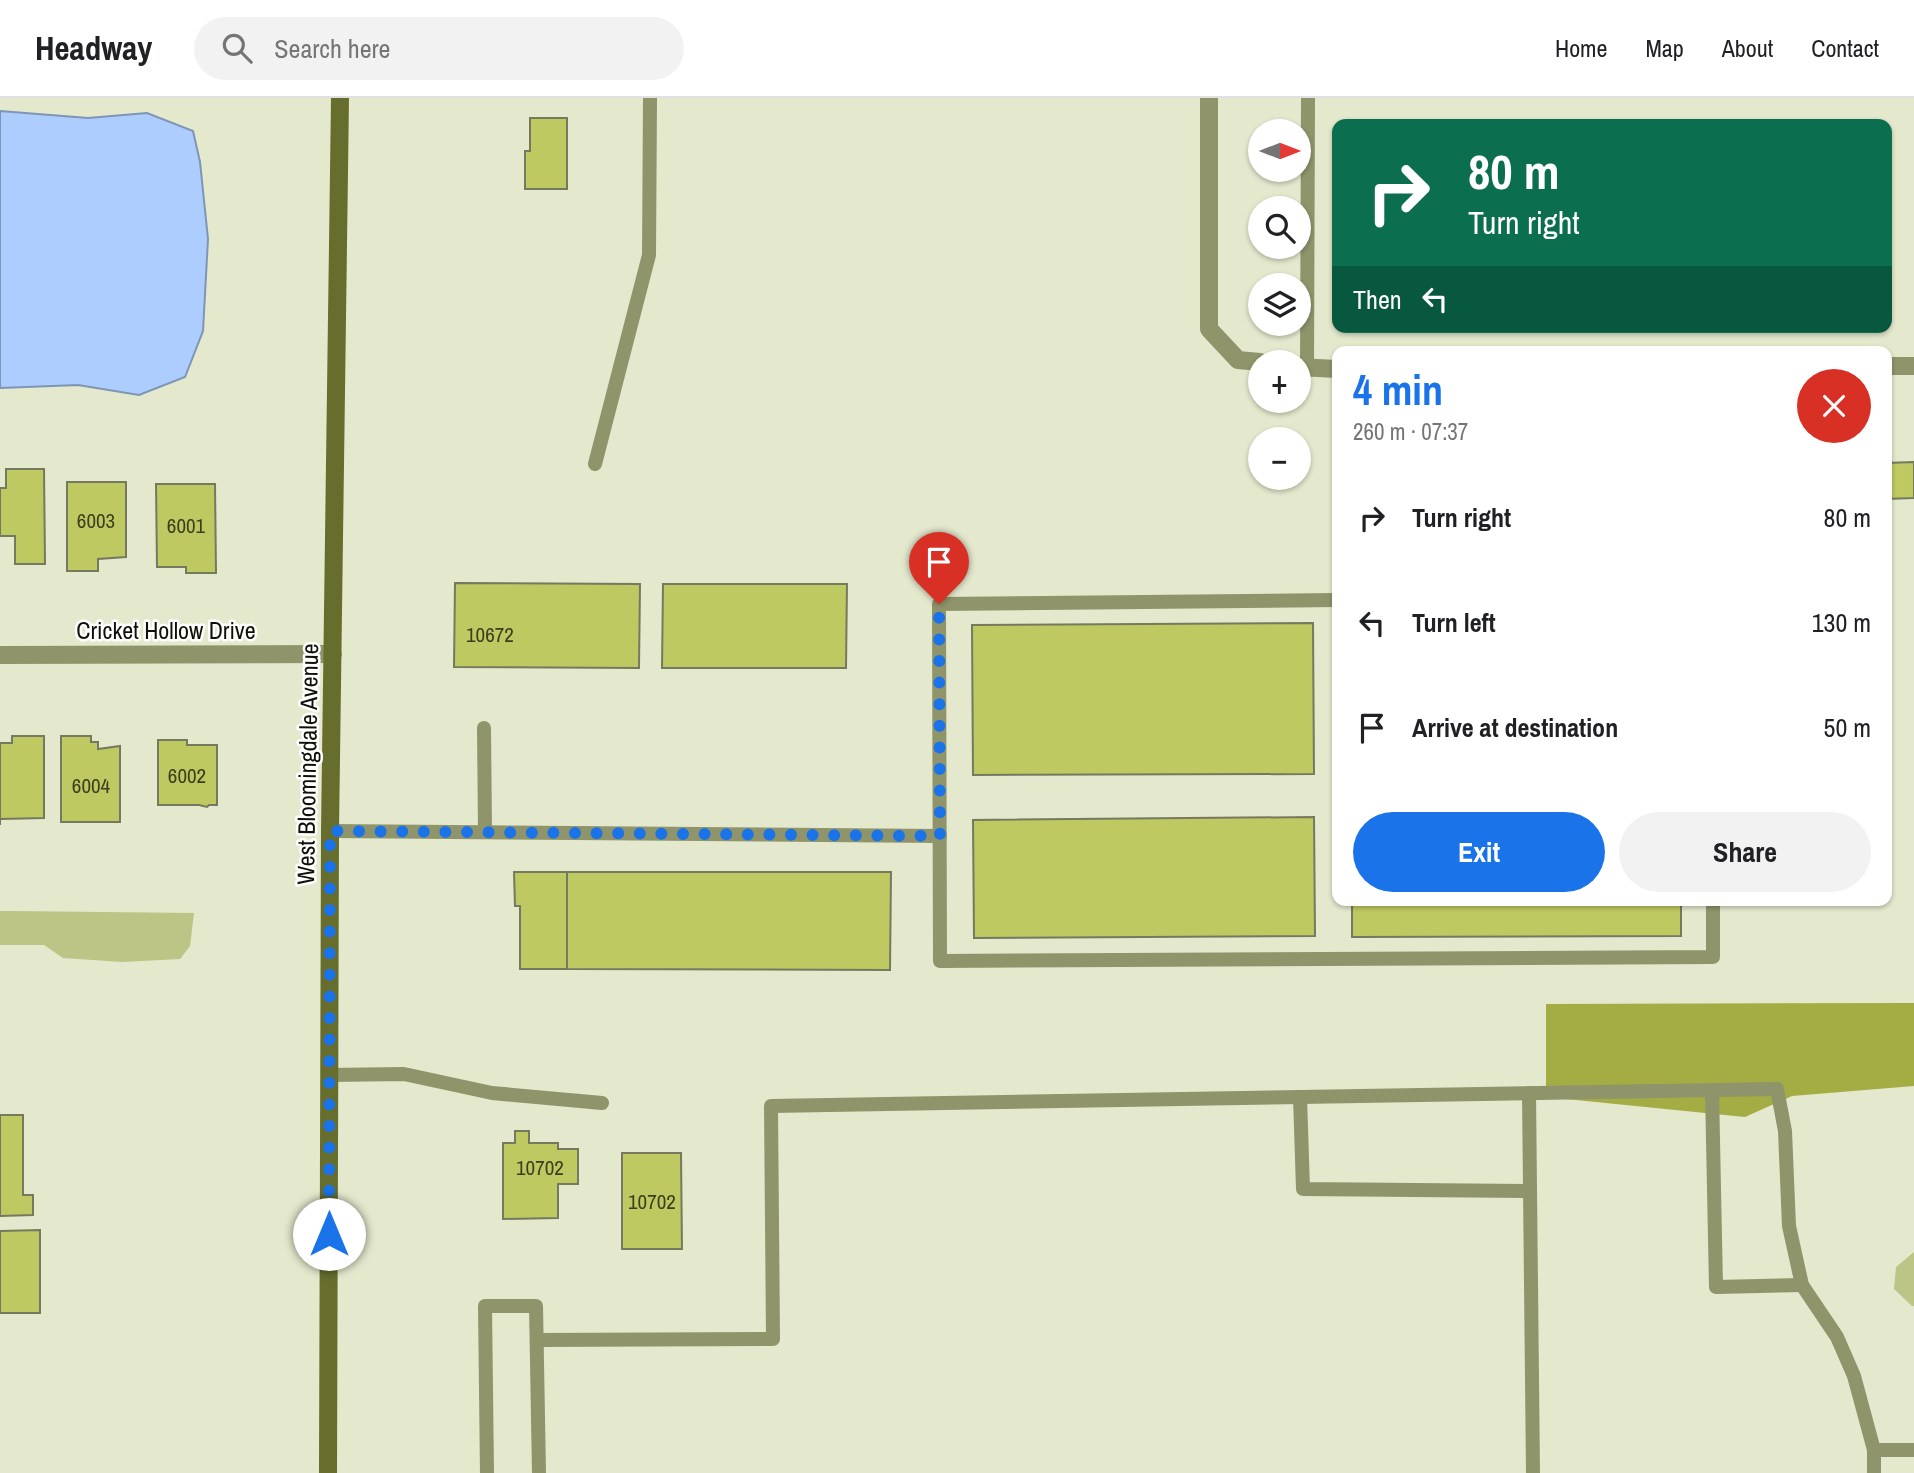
<!DOCTYPE html>
<meta charset="utf-8">
<style>
:root{--surface:#fff;--page:#f2f2f2;--text:#202124;--muted:#757577;--line:#e0e0e0;--accent:#1a73e8}
body{margin:0;font-family:"Archivo Narrow",sans-serif;background:var(--page);color:var(--text);height:100vh;display:flex;flex-direction:column;font-size:26px;white-space:nowrap}
*{box-sizing:border-box;margin:0}
p{font-size:23px;color:var(--muted)}
.icon{flex:none;width:38px;height:38px;fill:none;stroke:currentColor;stroke-width:2;stroke-linecap:round;stroke-linejoin:round}
.map{position:relative;flex:1;overflow:hidden}
.panel{position:absolute;left:1332px;top:248px;width:560px;height:560px;display:flex;flex-direction:column;background:var(--surface);border-radius:14px;box-shadow:0 2px 5px #0004}
.panel>*{flex:none}
.hud{position:absolute;left:1332px;top:21px;width:560px;height:214px;border-radius:14px;box-shadow:0 2px 5px #0004;background:#0b6e4f;color:#fff;overflow:hidden}
.needle{width:46px;rotate:90deg}
.fabs{position:absolute;left:1248px;top:21px;display:grid;gap:14px}
.fabs a{display:grid;place-items:center;width:63px;height:63px;border-radius:50%;background:var(--surface);box-shadow:0 2px 5px #0004;font-size:35px}
.pin{position:absolute;display:grid;place-items:center;width:60px;height:60px;color:#fff;margin:-72px -30px;border-radius:50% 50% 50% 0;rotate:-45deg;box-shadow:0 0 7px #0007}
.pin .icon{rotate:45deg}
.me{position:absolute;width:77px;margin:-38px;rotate:0deg;stroke-linejoin:round;filter:drop-shadow(0 0 5px #0008)}
.turn{display:flex;align-items:center;gap:24px;height:147px;padding:0 21px;font-size:32px}
.turn .icon{width:91px;height:91px;stroke-width:2.5}
.turn b{display:block;font-size:49px;line-height:60px}
.then{display:flex;align-items:center;height:66px;padding:0 21px;background:#0003;gap:14px;font-size:26px}
.round{display:grid;place-items:center;flex:none;width:74px;height:74px;border-radius:37px;background:var(--page)}
.summary{display:flex;align-items:center;justify-content:space-between;height:119px;padding:0 21px}
h1{font-size:42px;font-weight:800;line-height:52px;color:var(--accent)}
.action{display:flex;gap:14px;margin-top:auto;padding:14px 21px}
.action a{flex:1;height:80px;border-radius:42px;background:var(--accent);color:#fff;font-size:28px;font-weight:800;line-height:80px;text-align:center}
.action a+a{background:var(--page);color:var(--text)}
ul{padding:0;list-style:none}
li{display:flex;align-items:center;gap:21px;height:105px;padding:0 21px}
li div{flex:1}
li b{display:block;font-size:26px}
li em{font-style:normal}
header{display:flex;align-items:center;gap:42px;box-sizing:border-box;height:98px;padding:0 35px;background:var(--surface);border-bottom:2px solid var(--line)}
header strong{font-size:33px}
nav{display:flex;gap:38px;margin-inline-start:auto;font-size:24px}
.search{width:490px;height:63px;background:var(--page);display:flex;align-items:center;gap:18px;box-sizing:border-box;padding:0 24px;border-radius:38px;color:var(--muted);font-size:26px}
.map>svg:first-child{display:block}
.green{fill:#bcc486}
.forest{fill:#a3ad43}
.water{fill:#aecdff;stroke:#7e95b5;stroke-width:2}
.building{fill:#bfc961;stroke:#757960;stroke-width:2}
.lines{fill:none;stroke-linecap:round;stroke-linejoin:round}
.service{stroke:#8f946b;stroke-width:14}
.minor{stroke:#8f946b;stroke-width:18}
.secondary{stroke:#676d2d;stroke-width:18}
.route{stroke:#1a73e8;stroke-width:12;stroke-dasharray:0 21.6}
.labels{text-anchor:middle;dominant-baseline:central;stroke-width:5;stroke-linejoin:round;paint-order:stroke}
.number-label{font-size:21px;fill:#3b3f1e}
.street-label{font-size:24px;fill:#0f1107;stroke:#fff}
</style>
<header>
<strong>Headway</strong>
<div class="search"><svg class="icon" aria-label="search" viewBox="0 0 24 24"><circle cx="10" cy="10" r="6"/><path d="M15 15l6 6"/></svg>Search here</div>
<nav><a>Home</a><a>Map</a><a>About</a><a>Contact</a></nav>
</header>
<div class="map">
<svg width="1914" height="1375" viewBox="0 0 1914 1375">
<rect width="100%" height="100%" fill="#e4e8cd"/>
<!-- green -->
<g class="green">
<polygon points="0,813 11,813 194,815 190,848 180,861 122,864 63,860 44,847 0,847"/>
<polygon points="1914,1154 1914,1208 1912,1208 1894,1191 1896,1169"/>
</g>
<!-- forest -->
<polygon class="forest" points="1914,905 1914,988 1792,998 1745,1019 1546,999 1546,906"/>
<!-- water -->
<polygon class="water" points="0,13 88,20 147,15 193,33 200,64 208,141 203,233 185,279 139,297 78,287 0,290"/>
<!-- building -->
<g class="building">
<polygon points="530,20 567,20 567,91 525,91 525,53 530,53"/>
<polygon points="1914,364 1914,400 1886,401 1886,365"/>
<polygon points="6,371 44,371 45,466 15,466 15,438 0,438 0,390 6,390"/>
<polygon points="67,384 126,384 126,459 98,461 98,473 67,473"/>
<polygon points="156,386 215,386 216,475 186,475 186,469 157,469"/>
<polygon points="455,485 640,486 639,570 454,569"/>
<polygon points="663,486 847,486 846,570 662,570"/>
<polygon points="1313,525 1314,676 973,677 972,527"/>
<polygon points="12,638 44,638 44,720 0,721 0,727 0,645 12,645"/>
<polygon points="61,638 91,638 91,644 98,644 98,651 120,648 120,724 61,724"/>
<polygon points="158,642 187,642 187,647 217,647 217,707 209,707 207,709 199,707 158,707"/>
<polygon points="1314,719 1315,838 974,840 973,722"/>
<polygon points="514,774 567,774 567,871 520,871 520,808 515,808"/>
<polygon points="567,774 891,774 890,872 567,871"/>
<polygon points="1352,803 1681,803 1681,838 1352,839"/>
<polygon points="0,1017 23,1017 23,1097 33,1097 33,1117 0,1118"/>
<polygon points="515,1033 529,1033 529,1045 558,1045 558,1051 578,1051 578,1086 558,1086 558,1120 503,1121 503,1045 515,1045"/>
<polygon points="622,1055 681,1055 682,1151 622,1151"/>
<polygon points="40,1132 40,1215 0,1215 0,1133"/>
</g>
<g class="lines">
<!-- service -->
<g class="service">
<polyline points="1307,270 1308,0"/>
<polyline points="595,366 649,157 650,0"/>
<polyline points="1337,502 939,506 940,863 1713,859 1713,803"/>
<polyline points="484,630 485,734"/>
<polyline points="330,733 940,738"/>
<polyline points="329,977 404,976 492,995 602,1005"/>
<polyline points="1712,992 1716,1189 1802,1187"/>
<polyline points="1529,995 1533,1375"/>
<polyline points="1300,999 1303,1091 1530,1093"/>
<polyline points="537,1242 773,1241 771,1008 1777,991 1785,1033 1789,1128 1802,1187 1837,1239 1854,1278 1874,1352 1874,1375"/>
<polyline points="1874,1352 1914,1352"/>
<polyline points="487,1375 485,1208 536,1208 539,1375"/>
</g>
<!-- minor -->
<g class="minor">
<polyline points="1209,0 1209,231 1238,262 1260,264"/>
<polyline points="1886,268 1914,268"/>
<polyline points="1298,269 1337,271"/>
<polyline points="0,557 333,556"/>
</g>
<!-- secondary -->
<polyline class="secondary" points="328,1375 330,733 340,0"/>
</g>
<g class="lines">
<!-- route -->
<polyline class="route" points="329,1136 330,733 940,738 939,506"/>
</g>
<g class="labels">
<!-- number labels -->
<g class="number-label">
<text x="96" y="422">6003</text>
<text x="186" y="427">6001</text>
<text x="490" y="536">10672</text>
<text x="187" y="677">6002</text>
<text x="91" y="687">6004</text>
<text x="540" y="1069">10702</text>
<text x="652" y="1103">10702</text>
</g>
<!-- street labels -->
<g class="street-label">
<text x="166" y="532">Cricket Hollow Drive</text>
<text transform="translate(307 666) rotate(-89)">West Bloomingdale Avenue</text>
</g>
</g>
</svg>
<div class="fabs">
<a><svg class="needle" viewBox="-14 -14 28 28"><path d="M0-13l5 13h-10z" fill="#e53935"/><path d="M0 13l5-13h-10z" fill="#757577"/></svg></a>
<a><svg class="icon" aria-label="search" viewBox="0 0 24 24"><circle cx="10" cy="10" r="6"/><path d="M15 15l6 6"/></svg></a>
<a><svg class="icon" aria-label="layers" viewBox="0 0 24 24"><path d="M12 4l9 5-9 5-9-5zM3 14l9 5 9-5"/></svg></a>
<a>+</a>
<a>−</a>
</div>
<div class="pin" style="left:939px;top:506px;background:#d93025"><svg class="icon" aria-label="arrive" viewBox="0 0 24 24"><path d="M6 21V4h12l-3 4 3 4H6"/></svg></div>
<svg class="me" style="left:329px;top:1136px" viewBox="-20 -20 40 40"><circle r="19" fill="#fff"/><path d="M0-13L10 11 0 6-10 11z" fill="#1a73e8"/></svg>
<div class="hud">
<div class="turn"><svg class="icon" aria-label="right" viewBox="0 0 24 24"><path d="M7 20v-9h11M14 6l5 5-5 5"/></svg><div><b>80 m</b>Turn right</div></div>
<div class="then">Then<svg class="icon" aria-label="left" viewBox="0 0 24 24"><path d="M17 20v-9H6M10 6l-5 5 5 5"/></svg></div>
</div>
<section class="panel">
<div class="summary"><div><h1>4 min</h1><p>260 m · 07:37</p></div><a class="round" style="background:#d93025;color:#fff"><svg class="icon" aria-label="close" viewBox="0 0 24 24"><path d="M6 6l12 12M18 6L6 18"/></svg></a></div>
<ul>
<li><svg class="icon" aria-label="right" viewBox="0 0 24 24"><path d="M7 20v-9h11M14 6l5 5-5 5"/></svg><div><b>Turn right</b></div><em>80 m</em></li>
<li><svg class="icon" aria-label="left" viewBox="0 0 24 24"><path d="M17 20v-9H6M10 6l-5 5 5 5"/></svg><div><b>Turn left</b></div><em>130 m</em></li>
<li><svg class="icon" aria-label="arrive" viewBox="0 0 24 24"><path d="M6 21V4h12l-3 4 3 4H6"/></svg><div><b>Arrive at destination</b></div><em>50 m</em></li>
</ul>
<div class="action"><a>Exit</a><a>Share</a></div>
</section>
</div>
